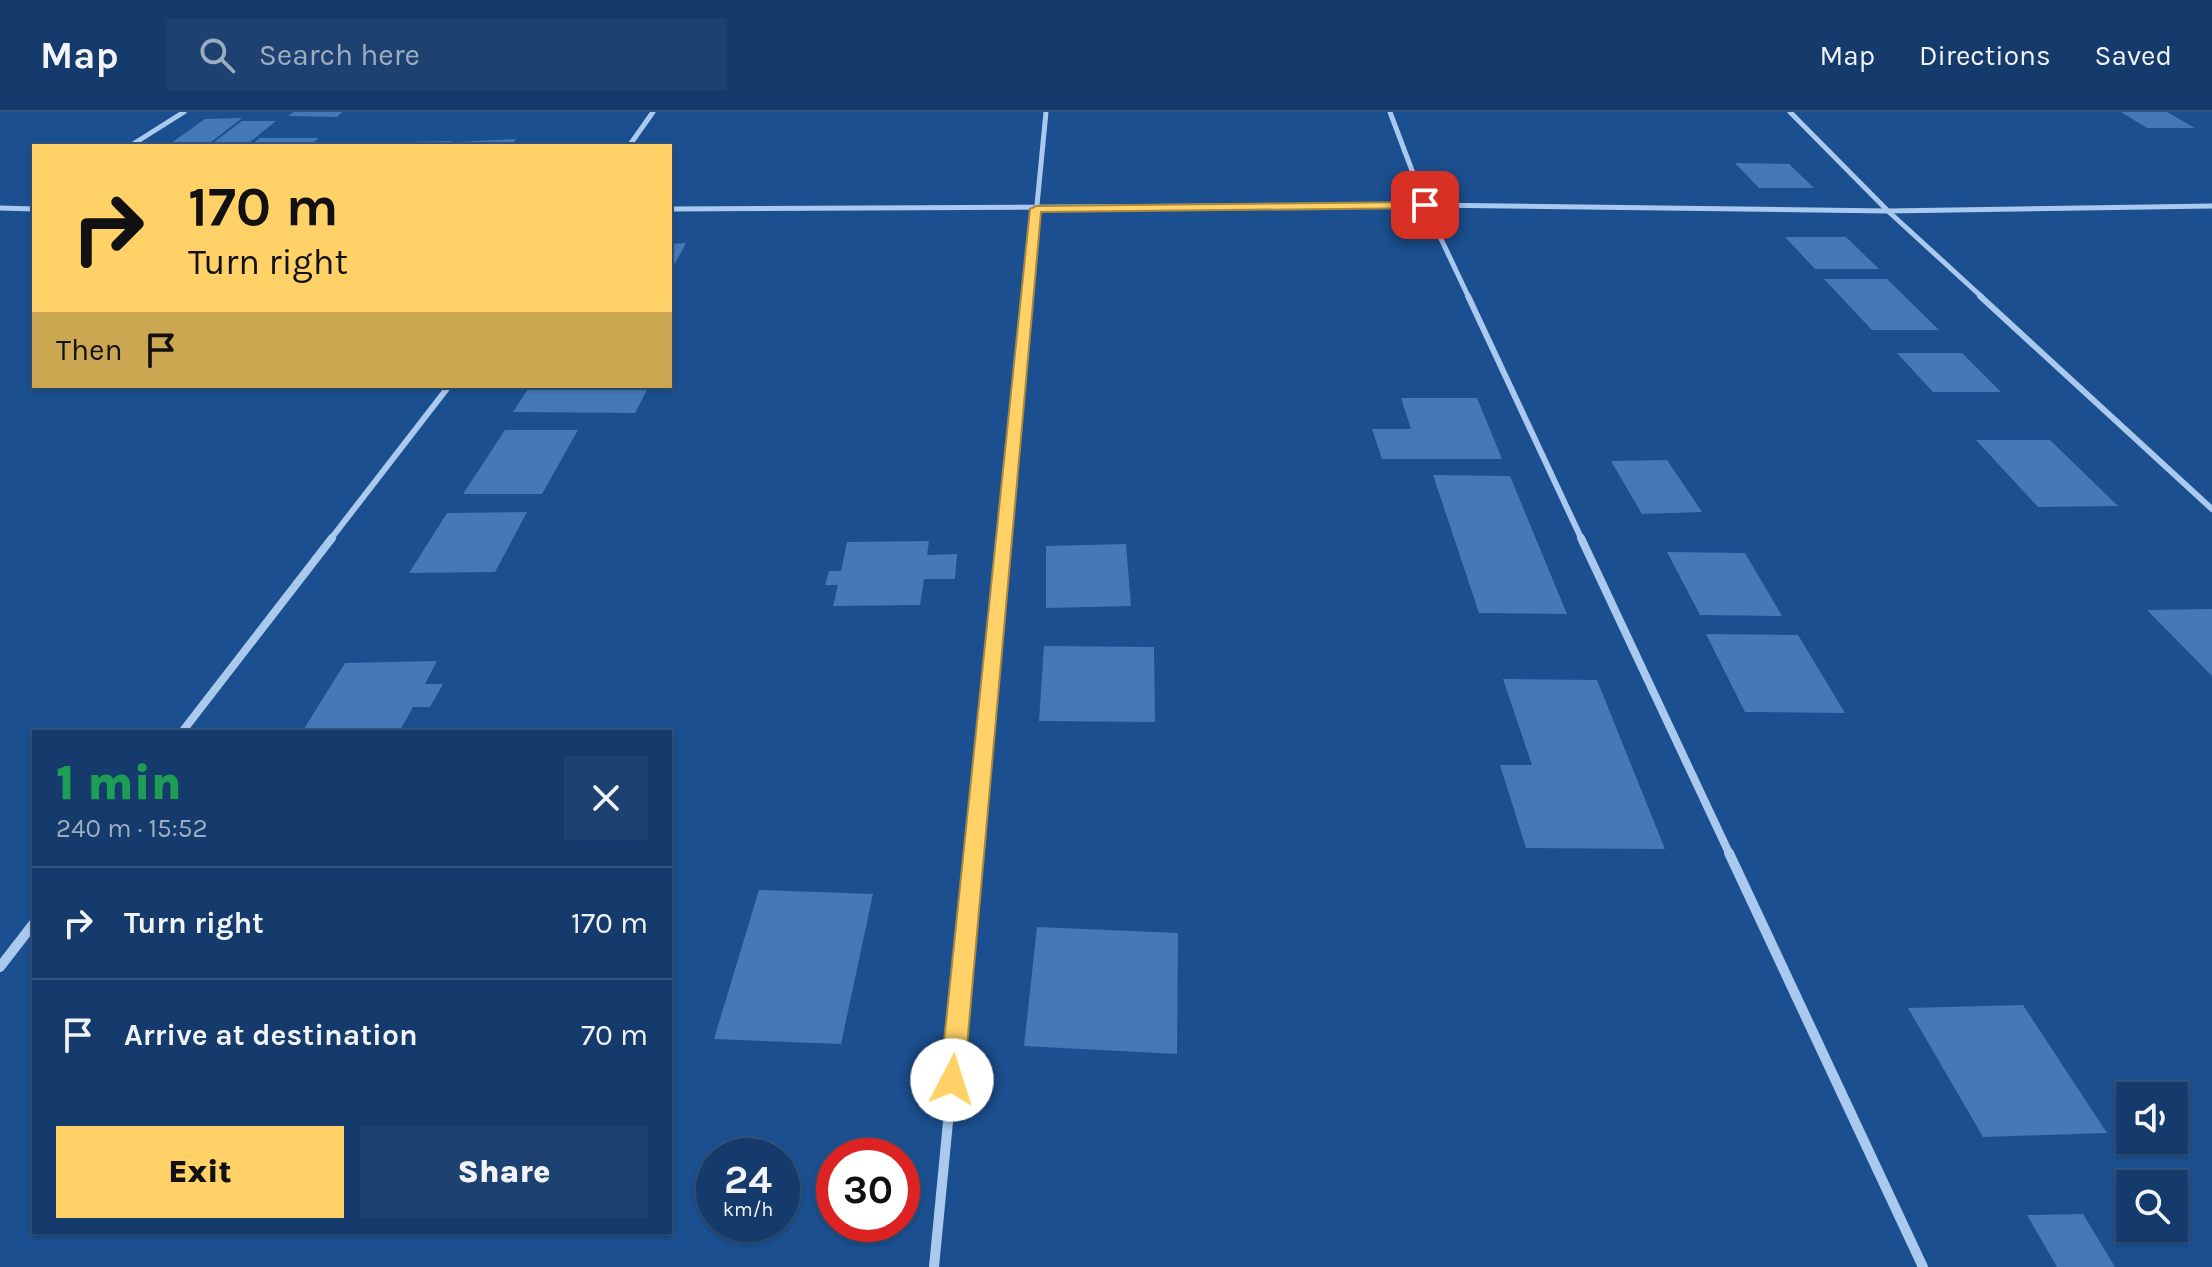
<!DOCTYPE html>
<meta charset="utf-8">
<style>
:root{--surface:#143b6b;--page:#1d4271;--text:#f1f3f6;--muted:#9dadc1;--line:#33557e;--accent:#ffd166}
body{margin:0;font-family:Karla,sans-serif;background:var(--page);color:var(--text);height:100vh;display:flex;flex-direction:column;font-size:30px;white-space:nowrap}
*{box-sizing:border-box;margin:0}
p{font-size:26px;color:var(--muted)}
.icon{flex:none;width:44px;height:44px;fill:none;stroke:currentColor;stroke-width:2;stroke-linecap:round;stroke-linejoin:round}
.map{position:relative;flex:1;overflow:hidden}
.side{position:absolute;left:32px;top:618px;width:640px;height:504px;display:flex;flex-direction:column;background:var(--surface);border-radius:0px;box-shadow:0 2px 6px #0004,0 0 0 2px var(--line)}
.side>*{flex:none}
.banner{position:absolute;left:32px;top:32px;width:640px;height:244px;border-radius:0px;box-shadow:0 2px 6px #0004,0 0 0 2px var(--line);background:#ffd166;color:#111;overflow:hidden}
.controls{position:absolute;left:2116px;top:970px;display:grid;gap:16px}
.controls a{display:grid;place-items:center;width:72px;height:72px;border-radius:0px;background:var(--surface);box-shadow:0 2px 6px #0004,0 0 0 2px var(--line);font-size:40px}
.speed{position:absolute;left:696px;top:1026px;display:flex;gap:16px;font-size:40px;font-weight:700;text-align:center}
.speed>*{display:grid;place-content:center;width:104px;height:104px;border-radius:50%;background:var(--surface);box-shadow:0 2px 6px #0004,0 0 0 2px var(--line);line-height:1}
.speed small{font-size:20px;font-weight:400}
.speed .limit{border:12px solid #d22;background:#fff;color:#111}
.pin{position:absolute;display:grid;place-items:center;width:68px;height:68px;color:#fff;margin:-34px;border-radius:16px;box-shadow:0 4px 12px #0006}
.me{position:absolute;width:88px;margin:-44px;rotate:5deg;stroke-linejoin:round;filter:drop-shadow(0 0 6px #0008)}
.turn{display:flex;align-items:center;gap:28px;height:168px;padding:0 24px;font-size:36px}
.turn .icon{width:104px;height:104px;stroke-width:2.5}
.turn b{display:block;font-size:56px;line-height:68px}
.then{display:flex;align-items:center;height:76px;padding:0 24px;background:#0003;gap:16px;font-size:30px}
.round{display:grid;place-items:center;flex:none;width:84px;height:84px;border-radius:0px;background:var(--page)}
.summary{display:flex;align-items:center;justify-content:space-between;height:136px;padding:0 24px}
h1{font-size:48px;font-weight:800;line-height:60px;color:#1e9e55}
.button{display:flex;gap:16px;margin-top:auto;padding:16px 24px}
.button a{flex:1;height:92px;border-radius:0px;background:var(--accent);color:#111;font-size:32px;font-weight:800;line-height:92px;text-align:center}
.button a+a{background:var(--page);color:var(--text)}
ul{padding:0;list-style:none}
li{display:flex;align-items:center;gap:24px;height:112px;padding:0 24px;border-top:2px solid var(--line)}
li div{flex:1}
li b{display:block;font-size:30px}
li em{font-style:normal}
header{display:flex;align-items:center;gap:48px;box-sizing:border-box;height:112px;padding:0 40px;background:var(--surface);border-bottom:2px solid var(--line)}
header strong{font-size:38px}
nav{display:flex;gap:44px;margin-inline-start:auto;font-size:28px}
.search{width:560px;height:72px;background:var(--page);display:flex;align-items:center;gap:20px;box-sizing:border-box;padding:0 28px;border-radius:0px;color:var(--muted);font-size:30px}
.map>svg:first-child{display:block}
.building{fill:#4478b7}
.lines{fill:none;stroke-linecap:round;stroke-linejoin:round}
.street-far3{stroke:#a9c9ee;stroke-width:5}
.street-far2{stroke:#a9c9ee;stroke-width:6}
.street-far1{stroke:#a9c9ee;stroke-width:8}
.street{stroke:#a9c9ee;stroke-width:10}
.route{fill:#ffd166;stroke:#a68842;stroke-width:2}
</style>
<header>
<strong>Map</strong>
<div class="search"><svg class="icon" aria-label="search" viewBox="0 0 24 24"><circle cx="10" cy="10" r="6"/><path d="M15 15l6 6"/></svg>Search here</div>
<nav><a>Map</a><a>Directions</a><a>Saved</a></nav>
</header>
<div class="map">
<svg width="2212" height="1155" viewBox="0 0 2212 1155">
<rect width="100%" height="100%" fill="#1b4f8f"/>
<!-- building -->
<g class="building">
<polygon points="294,0 342,0 337,5 288,4"/>
<polygon points="2121,0 2167,0 2195,16 2147,16"/>
<polygon points="242,6 206,34 167,34 205,7"/>
<polygon points="242,9 276,9 245,34 209,34"/>
<polygon points="260,26 319,26 309,34 249,34"/>
<polygon points="516,27 512,34 455,34 458,30"/>
<polygon points="452,29 448,34 406,34 409,30"/>
<polygon points="1735,51 1789,52 1814,76 1759,76"/>
<polygon points="1785,125 1846,125 1879,157 1815,157"/>
<polygon points="686,131 672,157 670,157 670,132"/>
<polygon points="1824,167 1887,167 1939,218 1872,218"/>
<polygon points="1897,241 1962,241 2001,280 1933,280"/>
<polygon points="530,274 649,274 635,301 513,300"/>
<polygon points="1401,286 1477,286 1502,347 1382,347 1372,317 1411,317"/>
<polygon points="505,318 578,318 542,382 463,382"/>
<polygon points="1976,328 2050,328 2118,394 2038,395"/>
<polygon points="1667,348 1702,400 1642,402 1611,349"/>
<polygon points="1433,363 1510,364 1567,502 1479,501"/>
<polygon points="527,400 495,460 409,461 447,401"/>
<polygon points="929,429 927,443 957,442 955,467 924,467 920,493 833,494 838,473 825,473 829,459 841,459 847,430"/>
<polygon points="1126,432 1131,494 1046,496 1046,434"/>
<polygon points="1667,440 1745,441 1782,504 1700,503"/>
<polygon points="2212,497 2212,564 2147,498"/>
<polygon points="1706,522 1798,523 1845,601 1745,600"/>
<polygon points="1044,534 1154,535 1155,610 1039,609"/>
<polygon points="437,549 425,572 443,572 430,595 413,595 399,620 302,620 345,551"/>
<polygon points="1503,567 1597,568 1665,737 1526,736 1500,653 1532,653"/>
<polygon points="759,778 873,782 841,932 714,927"/>
<polygon points="1037,815 1178,821 1177,942 1024,934"/>
<polygon points="2023,893 2107,1021 1983,1025 1908,896"/>
<polygon points="2083,1102 2115,1155 2057,1155 2027,1103"/>
</g>
<g class="lines">
<!-- street-far3 -->
<g class="street-far3">
<polyline points="1390,0 1425,93 1469,186"/>
<polyline points="1790,0 1888,99 1983,186"/>
<polyline points="130,34 184,0"/>
<polyline points="629,34 653,0"/>
<polyline points="0,96 34,97"/>
<polyline points="670,97 1425,93 1888,99 2212,94"/>
<polyline points="1028,186 1046,0"/>
</g>
<!-- street-far2 -->
<g class="street-far2">
<polyline points="1468,184 1582,428"/>
<polyline points="1980,184 2212,397"/>
<polyline points="330,428 449,274"/>
<polyline points="1005,428 1028,184"/>
</g>
<!-- street-far1 -->
<g class="street-far1">
<polyline points="1581,426 1730,743"/>
<polyline points="182,620 332,426"/>
<polyline points="974,743 1005,426"/>
</g>
<!-- street -->
<g class="street">
<polyline points="1729,741 1923,1155"/>
<polyline points="0,855 34,811"/>
<polyline points="934,1155 974,741"/>
</g>
</g>
<!-- route -->
<polygon class="route" points="1425,90 1429,96 1041,100 964,968 960,976 952,980 943,976 940,968 1030,97 1036,94"/>
</svg>
<div class="controls">
<a><svg class="icon" aria-label="sound" viewBox="0 0 24 24"><path d="M4 9h4l5-4v14l-5-4H4zM17 9q2 3 0 6"/></svg></a>
<a><svg class="icon" aria-label="search" viewBox="0 0 24 24"><circle cx="10" cy="10" r="6"/><path d="M15 15l6 6"/></svg></a>
</div>
<div class="speed"><div>24<small>km/h</small></div><div class="limit">30</div></div>
<div class="pin" style="left:1425px;top:93px;background:#d93025"><svg class="icon" aria-label="arrive" viewBox="0 0 24 24"><path d="M6 21V4h12l-3 4 3 4H6"/></svg></div>
<svg class="me" style="left:952px;top:968px" viewBox="-20 -20 40 40"><circle r="19" fill="#fff"/><path d="M0-13L10 11 0 6-10 11z" fill="#ffd166"/></svg>
<div class="banner">
<div class="turn"><svg class="icon" aria-label="right" viewBox="0 0 24 24"><path d="M7 20v-9h11M14 6l5 5-5 5"/></svg><div><b>170 m</b>Turn right</div></div>
<div class="then">Then<svg class="icon" aria-label="arrive" viewBox="0 0 24 24"><path d="M6 21V4h12l-3 4 3 4H6"/></svg></div>
</div>
<section class="side">
<div class="summary"><div><h1>1 min</h1><p>240 m · 15:52</p></div><a class="round"><svg class="icon" aria-label="close" viewBox="0 0 24 24"><path d="M6 6l12 12M18 6L6 18"/></svg></a></div>
<ul>
<li><svg class="icon" aria-label="right" viewBox="0 0 24 24"><path d="M7 20v-9h11M14 6l5 5-5 5"/></svg><div><b>Turn right</b></div><em>170 m</em></li>
<li><svg class="icon" aria-label="arrive" viewBox="0 0 24 24"><path d="M6 21V4h12l-3 4 3 4H6"/></svg><div><b>Arrive at destination</b></div><em>70 m</em></li>
</ul>
<div class="button"><a>Exit</a><a>Share</a></div>
</section>
</div>
